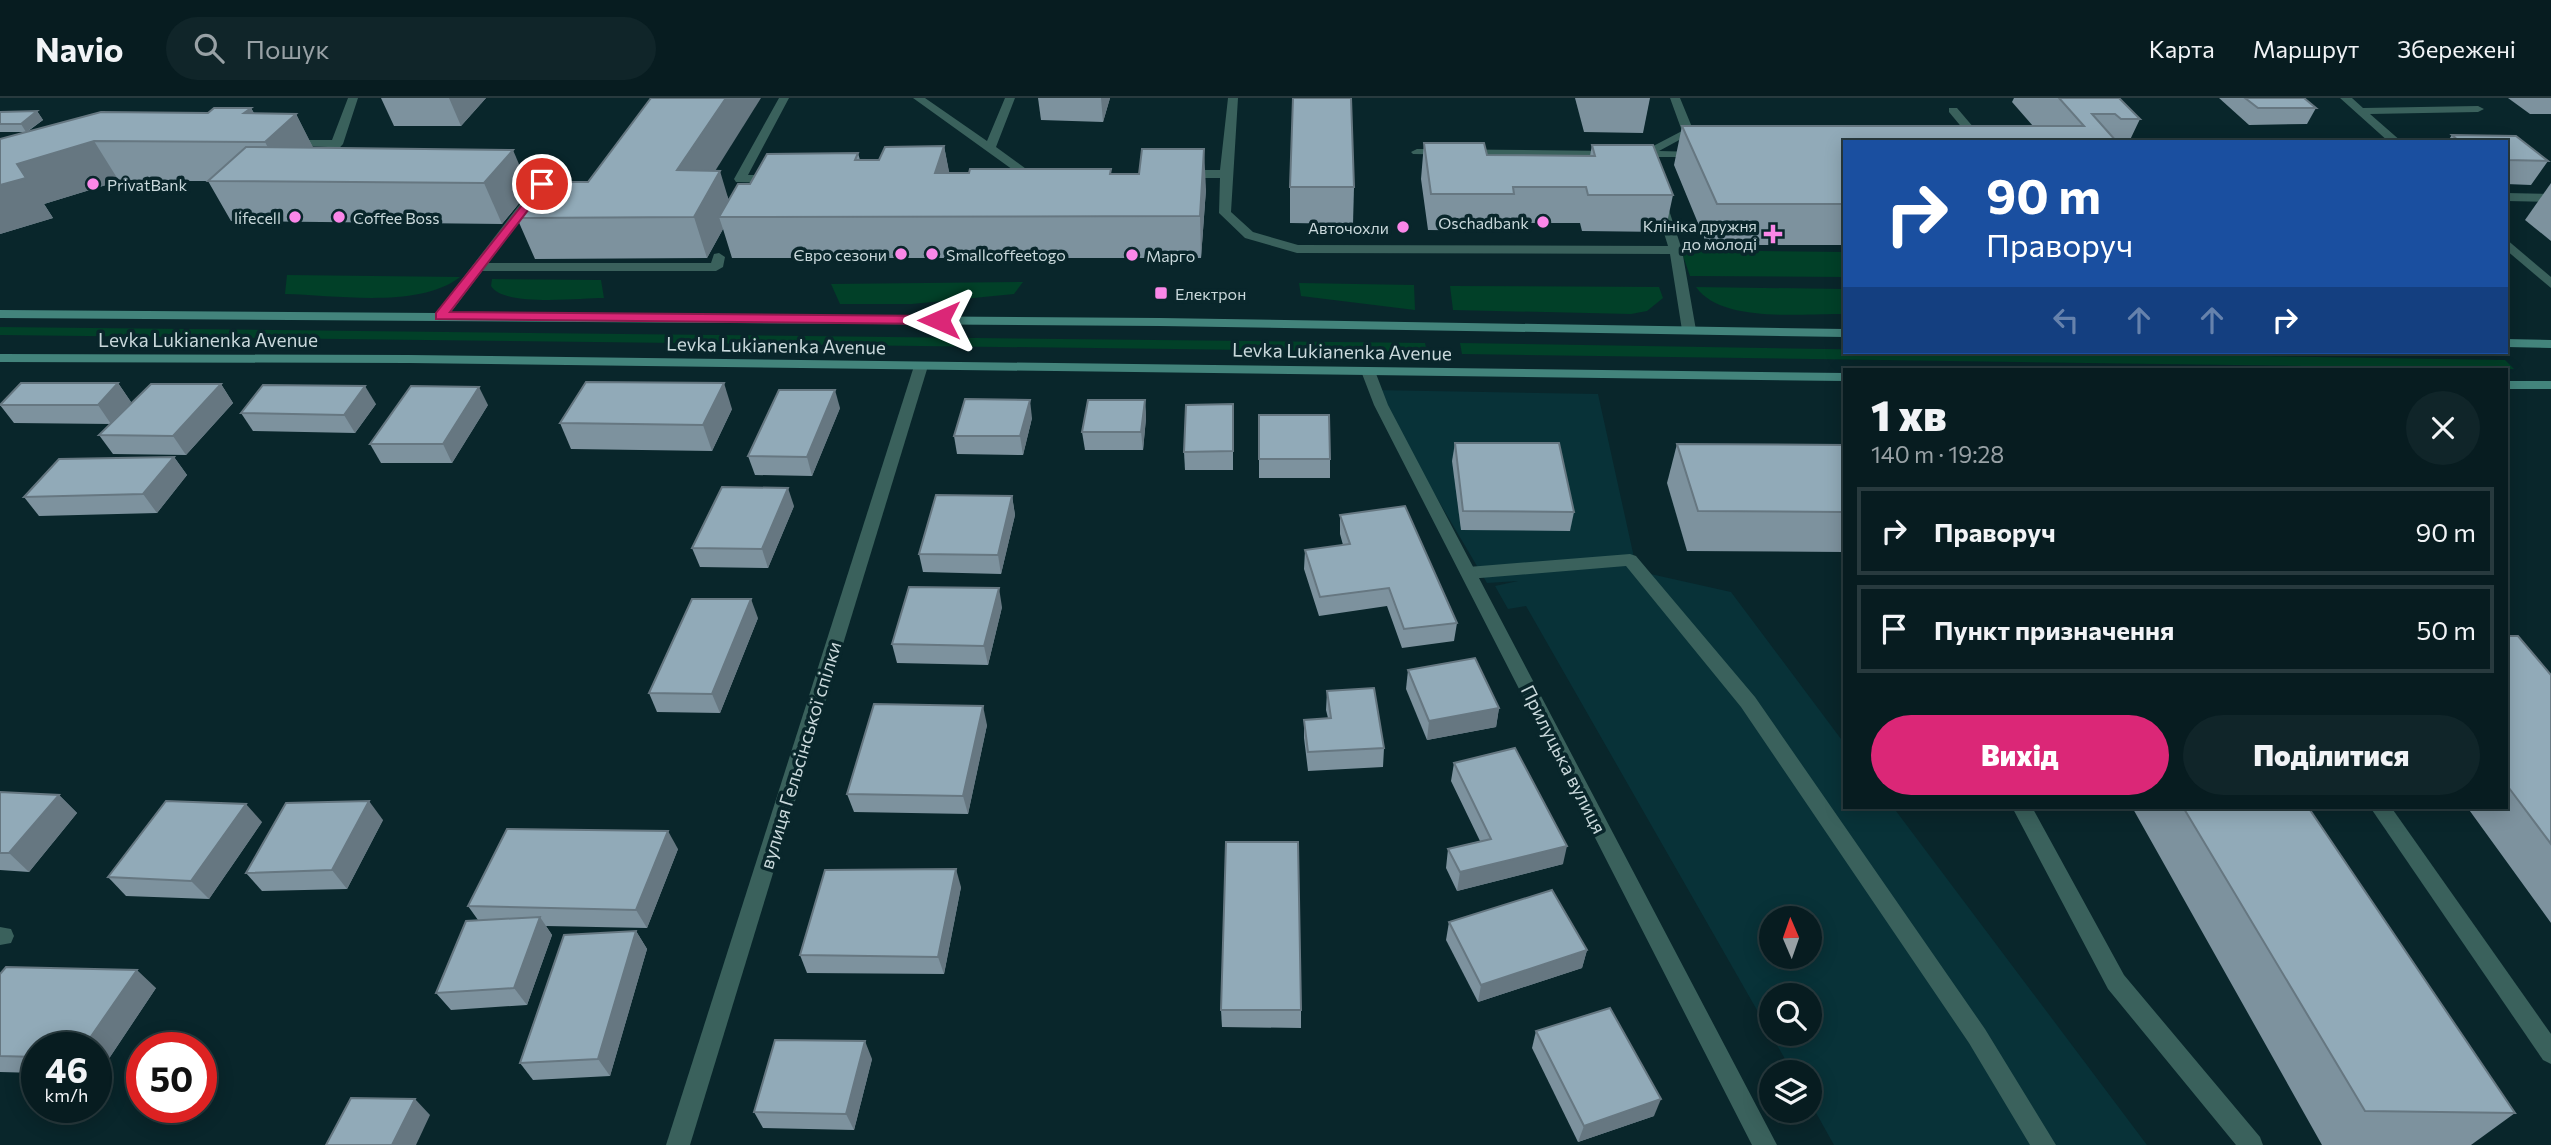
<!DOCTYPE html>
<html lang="uk">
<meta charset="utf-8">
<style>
:root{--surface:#071c20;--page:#102529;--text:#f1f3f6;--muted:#98a1a5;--line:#283a3e;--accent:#db2777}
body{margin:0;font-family:Commissioner,sans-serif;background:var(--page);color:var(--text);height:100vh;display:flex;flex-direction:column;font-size:26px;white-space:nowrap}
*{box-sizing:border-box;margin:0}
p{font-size:23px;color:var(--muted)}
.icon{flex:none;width:38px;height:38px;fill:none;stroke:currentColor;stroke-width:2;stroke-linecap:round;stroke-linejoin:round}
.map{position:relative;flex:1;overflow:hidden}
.side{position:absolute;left:1843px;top:270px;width:665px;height:441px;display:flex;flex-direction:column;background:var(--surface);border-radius:0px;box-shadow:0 4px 18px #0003,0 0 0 2px var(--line)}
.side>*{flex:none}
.guide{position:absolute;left:1843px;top:42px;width:665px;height:214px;border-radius:0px;box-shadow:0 4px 18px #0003,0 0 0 2px var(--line);background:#1a4fa0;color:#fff;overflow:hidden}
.needle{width:46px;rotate:358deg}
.fabs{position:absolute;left:1759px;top:808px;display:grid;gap:14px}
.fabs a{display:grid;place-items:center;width:63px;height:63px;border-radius:50%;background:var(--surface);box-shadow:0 4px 18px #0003,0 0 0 2px var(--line);font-size:35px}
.speed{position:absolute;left:21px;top:934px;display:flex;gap:14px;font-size:35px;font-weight:700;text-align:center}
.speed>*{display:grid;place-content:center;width:91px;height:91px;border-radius:50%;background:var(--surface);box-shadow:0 4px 18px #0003,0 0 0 2px var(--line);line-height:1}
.speed small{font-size:18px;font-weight:400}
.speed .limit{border:10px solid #d22;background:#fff;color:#111}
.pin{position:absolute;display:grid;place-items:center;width:60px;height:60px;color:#fff;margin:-30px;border:4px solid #fff;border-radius:50%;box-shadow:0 2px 7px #0007}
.me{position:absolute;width:77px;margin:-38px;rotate:270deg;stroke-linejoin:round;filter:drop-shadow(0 0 5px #0008)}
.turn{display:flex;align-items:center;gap:24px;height:147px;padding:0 28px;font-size:32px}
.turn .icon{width:91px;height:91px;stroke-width:2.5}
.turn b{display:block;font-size:49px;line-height:60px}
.lanes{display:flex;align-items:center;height:66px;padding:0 28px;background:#0003;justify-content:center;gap:35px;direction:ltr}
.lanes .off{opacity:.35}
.round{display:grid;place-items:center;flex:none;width:74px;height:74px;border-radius:37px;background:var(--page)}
.overview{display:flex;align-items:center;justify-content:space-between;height:119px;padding:0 28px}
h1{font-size:42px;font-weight:800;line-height:52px}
.button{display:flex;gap:14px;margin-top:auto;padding:14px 28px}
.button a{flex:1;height:80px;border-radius:42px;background:var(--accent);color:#fff;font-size:28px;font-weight:800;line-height:80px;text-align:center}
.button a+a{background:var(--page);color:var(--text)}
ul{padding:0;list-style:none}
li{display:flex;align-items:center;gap:21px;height:88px;margin:0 14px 10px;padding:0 14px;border:4px solid var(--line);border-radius:0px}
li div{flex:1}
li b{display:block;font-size:26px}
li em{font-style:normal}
header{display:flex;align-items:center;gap:42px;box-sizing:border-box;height:98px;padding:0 35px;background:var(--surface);border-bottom:2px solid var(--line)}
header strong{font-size:33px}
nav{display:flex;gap:38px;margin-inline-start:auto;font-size:24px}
.search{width:490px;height:63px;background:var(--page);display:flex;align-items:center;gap:18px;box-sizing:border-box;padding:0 24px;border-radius:38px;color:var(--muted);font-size:26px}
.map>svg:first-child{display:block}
.built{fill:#083238;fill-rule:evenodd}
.green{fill:#014028}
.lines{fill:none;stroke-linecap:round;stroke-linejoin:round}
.service{fill:#3a615c;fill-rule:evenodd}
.minor{fill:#3a615c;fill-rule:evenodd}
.secondary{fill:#43847c;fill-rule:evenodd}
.wall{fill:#7d929e}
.shaded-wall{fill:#667781}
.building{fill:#91aab8;stroke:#667781;stroke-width:2}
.route{fill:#db2777;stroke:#8e194d;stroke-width:2}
.poi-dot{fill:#fa87e8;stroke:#09262b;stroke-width:2.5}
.labels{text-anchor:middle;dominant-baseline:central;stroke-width:7;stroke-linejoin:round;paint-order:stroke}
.far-poi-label{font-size:16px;fill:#c9d8db;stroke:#09262b;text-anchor:start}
.street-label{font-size:19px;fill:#c9d8db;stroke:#09262b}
</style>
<header>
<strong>Navio</strong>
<div class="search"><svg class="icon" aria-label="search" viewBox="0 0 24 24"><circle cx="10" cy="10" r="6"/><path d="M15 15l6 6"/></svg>Пошук</div>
<nav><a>Карта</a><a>Маршрут</a><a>Збережені</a></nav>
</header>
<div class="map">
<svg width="2551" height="1047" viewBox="0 0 2551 1047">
<rect width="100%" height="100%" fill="#09262b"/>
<!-- built -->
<path class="built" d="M1373 292 1598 296 1637 473 1731 494 1844 645V709H1893L2147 1047H1834L1810 1004V975H1793L1526 508 1508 511 1495 488 1518 483 1487 485ZM1771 821H1810V859H1771ZM1771 898H1810V936H1771Z"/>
<!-- green -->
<g class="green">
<polygon points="1681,152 1844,154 1844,179 1690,178"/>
<path d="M287 177 460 179C419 211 336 197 285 196Z"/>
<path d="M492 181 601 182 604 200C580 200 503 209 491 188Z"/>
<polygon points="1023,184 1014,196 912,206 840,206 831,186"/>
<polygon points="1299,185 1414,187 1415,212 1301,198"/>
<polygon points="1450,188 1659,189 1663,200 1647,213 1631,216 1453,212"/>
<path d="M1696 189 1844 191V216C1803 215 1722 226 1696 189Z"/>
<polygon points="0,229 1425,245 1427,254 0,237"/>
<polygon points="1460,245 2505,262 2514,271 1462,256"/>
</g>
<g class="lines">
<!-- service -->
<g class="service">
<polygon points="348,0 358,0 343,46 322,69 312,67 328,49 283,47 281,45 287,42 332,42"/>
<polygon points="779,0 789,0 748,77 775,77 781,81 775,85 736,84 734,81"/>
<polygon points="913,0 925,0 987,43 1005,0 1015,0 996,49 1033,76 1023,79"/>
<polygon points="1228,0 1238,0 1231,114 1253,134 1298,147 1668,148 1654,103 1660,99 1666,103 1682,152 1696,232 1689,236 1682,232 1670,156 1297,155 1245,140 1219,115 1220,80 1181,80 1175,76 1181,72 1220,72"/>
<polygon points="1670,0 1680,0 1694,34 1659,53 1698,54 1702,55 1702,59 1644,59 1638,56 1682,33"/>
<polygon points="2340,0 2352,0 2363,10 2478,8 2484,11 2478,14 2370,16 2402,44 2389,44"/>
<polygon points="1949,10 1957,10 1986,44 1974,44 1949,14"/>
<polygon points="1417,51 1613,53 1619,56 1613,59 1413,56 1411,54"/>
<polygon points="505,80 542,82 548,86 488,165 711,165 714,156 719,155 725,159 723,169 716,173 482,173 446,221 436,221 436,215 533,89 501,87 499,84"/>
<polygon points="2506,95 2551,96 2551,104 2506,103"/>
<polygon points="2506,141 2551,179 2551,190 2506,152"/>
<polygon points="1630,456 1636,458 1755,599 1985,931 2056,1047 2030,1047 1969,945 1741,609 1626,468 1468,481 1460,475 1468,469"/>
<polygon points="2012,709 2032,709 2124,877 2260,1039 2263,1047 2236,1047 2108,891"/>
<polygon points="2370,709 2391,709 2551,936 2551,966 2543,962"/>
</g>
<!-- minor -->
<g class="minor">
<polygon points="921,264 928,268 690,1047 666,1047 914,268"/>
<polygon points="1368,269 1375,273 1388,307 1777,1047 1752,1047 1374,307 1361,273"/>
<polygon points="0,829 11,831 14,838 11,845 0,847"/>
</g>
<!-- secondary -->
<g class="secondary">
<polygon points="0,212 1160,220 1844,231 1844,239 1160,228 0,220"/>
<polygon points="2506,241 2551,242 2551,250 2506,249"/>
<polygon points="0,256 409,257 1844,275 1844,283 409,265 0,264"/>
<rect x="2506" y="283" width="45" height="8"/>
</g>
</g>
<!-- wall -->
<g class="wall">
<polygon points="381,0 486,0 461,28 394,28"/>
<polygon points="1038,0 1110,0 1103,24 1041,22"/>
<polygon points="1575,0 1650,0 1643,35 1584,34"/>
<polygon points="2014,0 2119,0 2140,21 2129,44 1844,44 1844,147 1707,147 1674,67 1682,28 2033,28 2012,4"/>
<polygon points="2219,0 2304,0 2316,10 2307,26 2249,27"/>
<polygon points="2508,0 2551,0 2551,16 2530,16"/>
<polygon points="251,10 254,15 296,16 313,50 530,92 502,126 231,123 208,83 119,83 44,106 53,120 0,136 0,41 25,34 0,34 0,14 37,13 43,22 27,34"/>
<polygon points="2452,37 2516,38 2548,63 2531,87 2506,86 2506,44 2447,44"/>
<polygon points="1424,45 1487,57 1590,58 1592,47 1673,97 1665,134 1582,133 1580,125 1511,125 1510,133 1428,132 1421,81"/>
<polygon points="944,48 949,75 1111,76 1206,91 1201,160 732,160 723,131 707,160 535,161 517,120 588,84 715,73 729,102 750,86 858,55 860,62 879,62"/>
<polygon points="2551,85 2551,143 2525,122"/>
<polygon points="1290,89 1354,89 1353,126 1290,125"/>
<polygon points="118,285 131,304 113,324 221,286 233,305 186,357 113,356 99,337 111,326 14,325 0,307 0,306"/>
<polygon points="1145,302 1146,320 1143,352 1085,352 1082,334"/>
<polygon points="376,306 355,335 253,333 241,315"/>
<polygon points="1233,306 1233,372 1185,372 1184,354"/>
<polygon points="488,307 452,365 381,365 370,346"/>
<polygon points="840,310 812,378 755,377 748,358"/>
<polygon points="732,311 712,353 571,351 560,325"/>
<polygon points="1032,320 1023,357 957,356 954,338"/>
<polygon points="1455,345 1574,414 1570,433 1461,432 1452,363"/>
<polygon points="1677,346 1844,347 1844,454 1687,453 1667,385"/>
<polygon points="174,359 187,377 157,415 39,418 24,399"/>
<rect x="1259" y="361" width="71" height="19"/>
<polygon points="1012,398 1015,417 1001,476 923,474 919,456"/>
<polygon points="794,408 768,470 700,469 692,450"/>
<polygon points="1340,417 1457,525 1454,543 1402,550 1387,508 1319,518 1304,471 1305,452 1343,447 1340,436"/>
<polygon points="1002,509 988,567 897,565 892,546"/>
<polygon points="758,520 720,615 657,614 649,595"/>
<polygon points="2506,538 2551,577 2551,825 2467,709 2506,709"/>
<polygon points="1408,572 1499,610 1496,629 1427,642 1406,591"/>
<polygon points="1327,593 1384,650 1383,669 1308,673 1304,640 1304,622 1328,620 1326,612"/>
<polygon points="987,627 968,716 854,714 847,696"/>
<polygon points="1454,665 1563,766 1457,793 1446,770 1448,751 1480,743 1451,683"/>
<polygon points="0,694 59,697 77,715 29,774 0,772"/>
<polygon points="2132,709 2308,709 2515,1015 2471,1047 2322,1047"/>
<polygon points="383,722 347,791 262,793 246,775"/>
<polygon points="262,724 209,801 126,798 108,779"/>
<polygon points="678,751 647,830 546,828 552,837 527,907 451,912 436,895 478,822 468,808"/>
<polygon points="961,789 944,876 807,875 800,857"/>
<polygon points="1449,824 1587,852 1582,870 1478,904 1446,842"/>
<polygon points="636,833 647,851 610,978 533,982 520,965"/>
<polygon points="0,876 156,890 98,977 96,977 96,950 37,950 37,975 0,974"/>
<polygon points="1221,912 1301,912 1301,930 1222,929"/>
<polygon points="1536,933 1654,1018 1578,1044 1532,950"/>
<polygon points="872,961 854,1032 763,1030 754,1014"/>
</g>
<!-- shaded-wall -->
<g class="shaded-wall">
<polygon points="449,0 486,0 461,28"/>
<polygon points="726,0 761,0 690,113 677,72"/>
<polygon points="1101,0 1110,0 1103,24"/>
<polygon points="251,10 268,41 296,16 316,55 286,83 265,44 244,15"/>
<polygon points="37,13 43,22 26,34 21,26"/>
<polygon points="94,43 119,83 44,106 53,120 0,136 0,87 17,66"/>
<polygon points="944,48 952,88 935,75"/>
<polygon points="1204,51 1206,91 1201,160 1200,118"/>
<polygon points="513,52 530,92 502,126 484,85"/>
<polygon points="720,73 732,113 719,119 723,131 707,160 694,119"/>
<polygon points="118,285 131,304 111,326 98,307"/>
<polygon points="724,285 732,311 712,353 703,327"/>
<polygon points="221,286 233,305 186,357 173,338"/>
<polygon points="365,288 376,306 355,335 344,317"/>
<polygon points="479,289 488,307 452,365 443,346"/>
<polygon points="835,292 840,310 812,378 807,359"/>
<polygon points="1030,302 1032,320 1023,357 1020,338"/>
<polygon points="1145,302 1146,320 1143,352 1141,334"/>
<polygon points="174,359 187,377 157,415 143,396"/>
<polygon points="788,390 794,408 768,470 762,451"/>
<polygon points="1012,398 1015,417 1001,476 998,457"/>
<polygon points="999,490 1002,509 988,567 984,548"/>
<polygon points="751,501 758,520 720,615 712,596"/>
<polygon points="983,608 987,627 968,716 963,698"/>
<polygon points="1499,610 1496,629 1427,642 1429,623"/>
<polygon points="59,697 77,715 29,774 9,755"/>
<polygon points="369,703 383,722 347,791 332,772"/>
<polygon points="246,706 262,724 209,801 191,783"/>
<polygon points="668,733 678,751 647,830 636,812"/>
<polygon points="1567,748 1563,766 1457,793 1460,774"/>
<polygon points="956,771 961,789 944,876 938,859"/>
<polygon points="540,819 552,837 527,907 514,890"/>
<polygon points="636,833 647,851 610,978 598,961"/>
<polygon points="1587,852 1582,870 1478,904 1481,887"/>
<polygon points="137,872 156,890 98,977 96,975 96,950 83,950"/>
<polygon points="865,943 872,961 854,1032 846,1016"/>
<polygon points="415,1001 430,1017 416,1047 392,1047"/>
<polygon points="1661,1001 1654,1018 1578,1044 1584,1028"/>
</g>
<!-- building -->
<g class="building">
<polygon points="651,0 726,0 677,72 720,73 694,119 517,120 543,84 588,84"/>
<polygon points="1293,0 1351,0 1354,89 1290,89"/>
<polygon points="2059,0 2119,0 2140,21 2121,21 2115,16 2092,16 2117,44 1844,44 1844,106 1717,106 1682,28 2084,28"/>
<polygon points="2245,0 2304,0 2316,10 2258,10"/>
<polygon points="214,10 251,10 244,15 296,16 265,44 94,43 17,66 26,80 0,87 0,41 101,14 208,15"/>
<polygon points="37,13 21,26 0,26 0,14"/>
<polygon points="2452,37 2516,38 2548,63 2506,62 2506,44 2460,44"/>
<polygon points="2277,42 2318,42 2319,44 2279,44"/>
<polygon points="1424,45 1484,45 1487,57 1595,58 1592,47 1653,47 1673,97 1588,97 1586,89 1513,89 1514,96 1431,96"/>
<polygon points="944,48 935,75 969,75 970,71 1111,71 1110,76 1139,76 1142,51 1204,51 1200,118 719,119 738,86 750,86 767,56 858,55 855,62 879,62 885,49"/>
<polygon points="246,49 513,52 484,85 208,83"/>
<polygon points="586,284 724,285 703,327 560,325"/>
<polygon points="21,285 118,285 98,307 0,307"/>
<polygon points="151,286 221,286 173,338 99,337"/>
<polygon points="263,287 365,288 344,317 241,315"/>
<polygon points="411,288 479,289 443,346 370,346"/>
<polygon points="779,292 835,292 807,359 748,358"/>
<polygon points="965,301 1030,302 1020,338 954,338"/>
<polygon points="1088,302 1145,302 1141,334 1082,334"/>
<polygon points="1233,306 1233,353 1184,354 1186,307"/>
<polygon points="1259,317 1329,317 1330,361 1259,361"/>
<polygon points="1455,345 1559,345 1574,414 1463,413"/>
<polygon points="1677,346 1844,347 1844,414 1698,413"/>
<polygon points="174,359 143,396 24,399 59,361"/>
<polygon points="722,389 788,390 762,451 692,450"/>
<polygon points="936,397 1012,398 998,457 919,456"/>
<polygon points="1405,408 1457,525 1404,531 1389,490 1320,499 1305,452 1350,446 1340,417"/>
<polygon points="909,489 999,490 984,548 892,546"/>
<polygon points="692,501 751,501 712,596 649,595"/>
<polygon points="2506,538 2518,538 2551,577 2551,746 2506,686"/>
<polygon points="1475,560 1499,610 1429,623 1408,572"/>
<polygon points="1374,590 1384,650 1308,654 1304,622 1331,620 1327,593"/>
<polygon points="874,606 983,608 963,698 847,696"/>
<polygon points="1515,650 1567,748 1460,774 1448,751 1491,741 1454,665"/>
<polygon points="0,694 59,697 9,755 0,755"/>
<polygon points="166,703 246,706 191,783 108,779"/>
<polygon points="369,703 332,772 246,775 286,705"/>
<polygon points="2183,709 2308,709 2515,1015 2365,1013"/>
<polygon points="507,731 668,733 636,812 468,808"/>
<polygon points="1226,744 1298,744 1301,912 1221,912"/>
<polygon points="956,771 938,859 800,857 825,772"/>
<polygon points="1552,792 1587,852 1481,887 1449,824"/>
<polygon points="540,819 514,890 436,895 466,823"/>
<polygon points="636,833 598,961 520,965 564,837"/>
<polygon points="6,869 137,872 83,950 37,950 37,959 0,958 0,876"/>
<polygon points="1610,910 1661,1001 1584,1028 1536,933"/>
<polygon points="775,942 865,943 846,1016 754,1014"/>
<polygon points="351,1000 415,1001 392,1047 326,1047"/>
</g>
<!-- route -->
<polygon class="route" points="542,82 548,86 450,214 939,218 945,222 939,226 436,221 436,215"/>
<!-- markers -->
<g class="poi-dot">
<circle cx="93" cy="86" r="7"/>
<circle cx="295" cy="119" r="7"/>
<circle cx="339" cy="119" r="7"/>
<circle cx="1543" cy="124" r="7"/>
<circle cx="1403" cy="129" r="7"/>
<path d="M1769.5 125.5h7v7h7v7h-7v7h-7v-7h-7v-7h7z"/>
<circle cx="901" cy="156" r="7"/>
<circle cx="932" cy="156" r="7"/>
<circle cx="1132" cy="157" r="7"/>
<rect x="1154" y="188" width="14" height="14" rx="3.5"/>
</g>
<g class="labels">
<!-- far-poi labels -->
<g class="far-poi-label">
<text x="107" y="86">PrivatBank</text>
<text x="281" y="119" text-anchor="end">lifecell</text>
<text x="353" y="119">Coffee Boss</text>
<text x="1529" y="124" text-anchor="end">Oschadbank</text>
<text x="1757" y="127" text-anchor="end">Клініка дружня<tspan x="1757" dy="18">до молоді</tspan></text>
<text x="1389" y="129" text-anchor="end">Авточохли</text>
<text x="887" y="156" text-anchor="end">Євро сезони</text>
<text x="946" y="156">Smallcoffeetogo</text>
<text x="1146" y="157">Марго</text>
<text x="1175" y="195">Електрон</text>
</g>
<!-- street labels -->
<g class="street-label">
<text x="208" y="241">Levka Lukianenka Avenue</text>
<text transform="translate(776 247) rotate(1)">Levka Lukianenka Avenue</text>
<text transform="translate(1342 253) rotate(1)">Levka Lukianenka Avenue</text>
<text transform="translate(800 657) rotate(-73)">вулиця Гельсінської спілки</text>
<text transform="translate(1564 661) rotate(63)">Прилуцька вулиця</text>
</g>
</g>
</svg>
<div class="fabs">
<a><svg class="needle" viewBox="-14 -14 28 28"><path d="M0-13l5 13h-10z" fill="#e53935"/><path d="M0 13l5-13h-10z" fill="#98a1a5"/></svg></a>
<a><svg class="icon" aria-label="search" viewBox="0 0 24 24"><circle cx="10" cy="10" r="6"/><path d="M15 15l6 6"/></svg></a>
<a><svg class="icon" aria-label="layers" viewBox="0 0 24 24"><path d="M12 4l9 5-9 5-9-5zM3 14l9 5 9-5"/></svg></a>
</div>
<div class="speed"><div>46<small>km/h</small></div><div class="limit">50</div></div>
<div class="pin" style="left:542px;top:86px;background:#d93025"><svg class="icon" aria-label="arrive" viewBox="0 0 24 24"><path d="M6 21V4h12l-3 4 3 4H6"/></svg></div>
<svg class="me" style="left:939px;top:222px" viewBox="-20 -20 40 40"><path d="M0-17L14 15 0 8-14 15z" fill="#db2777" stroke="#fff" stroke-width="4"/></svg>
<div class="guide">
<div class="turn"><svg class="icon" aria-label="right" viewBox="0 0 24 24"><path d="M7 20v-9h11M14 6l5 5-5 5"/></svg><div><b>90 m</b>Праворуч</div></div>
<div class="lanes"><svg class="icon off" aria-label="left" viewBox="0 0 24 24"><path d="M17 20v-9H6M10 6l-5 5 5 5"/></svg><svg class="icon off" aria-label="ahead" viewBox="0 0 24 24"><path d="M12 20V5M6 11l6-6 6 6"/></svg><svg class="icon off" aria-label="ahead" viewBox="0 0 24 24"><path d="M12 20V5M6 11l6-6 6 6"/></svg><svg class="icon" aria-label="right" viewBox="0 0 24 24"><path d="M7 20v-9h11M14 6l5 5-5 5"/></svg></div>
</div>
<section class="side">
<div class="overview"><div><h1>1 хв</h1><p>140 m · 19:28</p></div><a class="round"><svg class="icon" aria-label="close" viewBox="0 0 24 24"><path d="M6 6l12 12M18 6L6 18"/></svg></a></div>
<ul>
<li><svg class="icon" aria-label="right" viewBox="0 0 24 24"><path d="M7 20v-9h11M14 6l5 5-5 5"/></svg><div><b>Праворуч</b></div><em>90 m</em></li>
<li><svg class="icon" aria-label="arrive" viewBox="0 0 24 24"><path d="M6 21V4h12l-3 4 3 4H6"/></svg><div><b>Пункт призначення</b></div><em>50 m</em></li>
</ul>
<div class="button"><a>Вихід</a><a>Поділитися</a></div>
</section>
</div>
